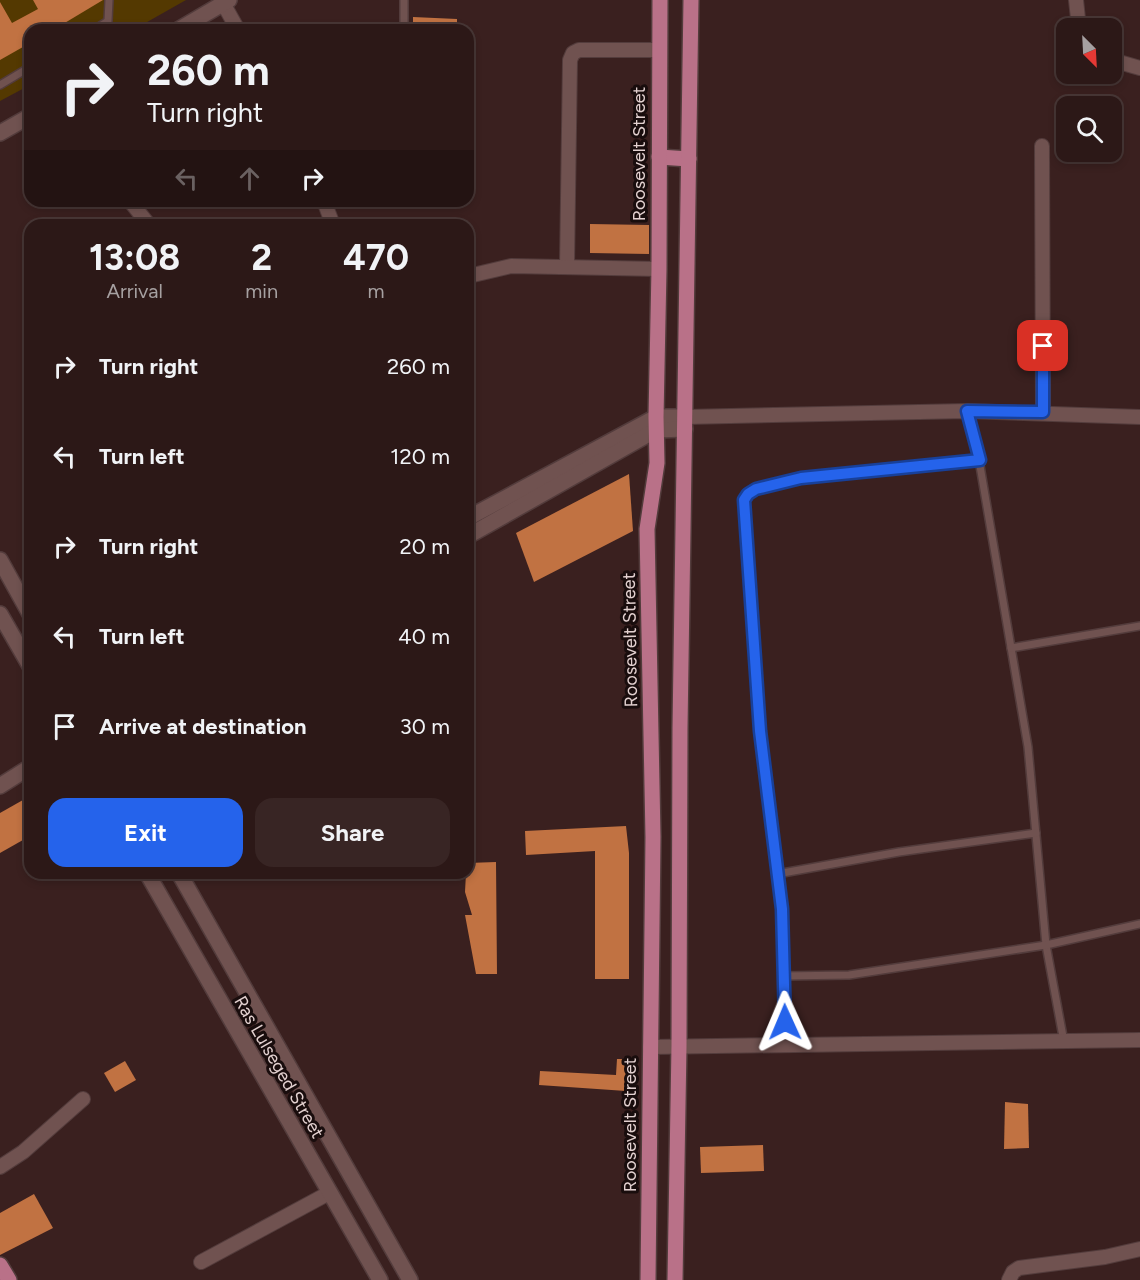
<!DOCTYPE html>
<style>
:root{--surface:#2c1817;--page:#382524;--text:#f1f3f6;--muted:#a6a0a1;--line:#483736;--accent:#2563eb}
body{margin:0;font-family:Figtree,sans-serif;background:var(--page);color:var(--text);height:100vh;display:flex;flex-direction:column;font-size:22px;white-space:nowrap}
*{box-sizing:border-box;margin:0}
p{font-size:20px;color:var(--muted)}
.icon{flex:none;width:33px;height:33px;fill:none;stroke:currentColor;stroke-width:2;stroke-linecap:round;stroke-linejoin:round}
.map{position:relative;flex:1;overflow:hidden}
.sheet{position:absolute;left:24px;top:219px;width:450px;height:660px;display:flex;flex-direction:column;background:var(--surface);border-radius:18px;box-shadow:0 3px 9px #0003,0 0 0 2px var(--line)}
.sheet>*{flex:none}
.hud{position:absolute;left:24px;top:24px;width:450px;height:183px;border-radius:18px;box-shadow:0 3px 9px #0003,0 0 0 2px var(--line);background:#2c1817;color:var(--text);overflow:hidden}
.needle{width:39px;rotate:156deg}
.fabs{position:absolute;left:1056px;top:18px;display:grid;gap:12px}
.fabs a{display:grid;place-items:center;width:66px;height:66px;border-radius:12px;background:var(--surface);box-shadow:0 3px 9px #0003,0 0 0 2px var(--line);font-size:30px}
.pin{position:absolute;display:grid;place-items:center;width:51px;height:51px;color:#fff;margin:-26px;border-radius:12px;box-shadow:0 3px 9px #0006}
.me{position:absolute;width:66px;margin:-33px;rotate:359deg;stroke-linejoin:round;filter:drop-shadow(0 0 4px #0008)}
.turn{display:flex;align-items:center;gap:21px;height:126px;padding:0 24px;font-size:27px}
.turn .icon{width:78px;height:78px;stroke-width:2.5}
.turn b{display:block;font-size:42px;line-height:51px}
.lanes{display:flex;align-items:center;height:57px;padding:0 24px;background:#0003;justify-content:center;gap:30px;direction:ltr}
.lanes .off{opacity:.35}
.eta{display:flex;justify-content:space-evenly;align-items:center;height:102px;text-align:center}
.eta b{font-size:36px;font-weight:700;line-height:42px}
.action{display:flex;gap:12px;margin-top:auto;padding:12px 24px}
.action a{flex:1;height:69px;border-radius:18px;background:var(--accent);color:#fff;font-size:24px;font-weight:700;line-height:69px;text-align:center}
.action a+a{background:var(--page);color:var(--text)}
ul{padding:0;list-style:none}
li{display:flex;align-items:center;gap:18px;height:90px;padding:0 24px}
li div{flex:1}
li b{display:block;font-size:22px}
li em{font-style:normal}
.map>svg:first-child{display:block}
.green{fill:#543901}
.building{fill:#c17242}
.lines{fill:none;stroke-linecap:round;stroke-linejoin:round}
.service-casing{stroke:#533c3c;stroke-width:10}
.minor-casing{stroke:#533c3c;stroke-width:16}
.tertiary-casing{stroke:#533c3c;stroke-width:18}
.primary-casing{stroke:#533c3c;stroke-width:18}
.service{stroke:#705250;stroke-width:7}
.minor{stroke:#705250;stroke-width:14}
.tertiary{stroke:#705250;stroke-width:15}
.primary{stroke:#b97188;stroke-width:15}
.route-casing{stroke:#184099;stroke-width:15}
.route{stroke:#2563eb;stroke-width:10}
.labels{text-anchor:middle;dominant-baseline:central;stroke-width:6;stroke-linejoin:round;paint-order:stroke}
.street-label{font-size:18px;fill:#e3d1d0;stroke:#190d0d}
</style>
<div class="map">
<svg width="1140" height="1280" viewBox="0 0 1140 1280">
<rect width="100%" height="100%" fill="#3a201f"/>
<!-- green -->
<polygon class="green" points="0,0 186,0 133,30 30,30 30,85 0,101"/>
<!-- building -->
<g class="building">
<polygon points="33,0 103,0 53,30 30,30 30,43 0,60 0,2 12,23 38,9"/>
<polygon points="413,17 457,19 457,30 413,30"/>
<polygon points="590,224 649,225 649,254 590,253"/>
<polygon points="629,474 633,531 534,582 516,533"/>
<polygon points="30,796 30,836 0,853 0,813"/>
<polygon points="626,826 629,853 629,979 595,979 595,851 526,855 525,831"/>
<polygon points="496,862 497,974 476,974 465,915 472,915 465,892 466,873 468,873 468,863"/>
<polygon points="617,1059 628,1059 626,1091 539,1085 540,1071 616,1075"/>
<polygon points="125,1061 136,1080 115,1092 104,1073"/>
<polygon points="1005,1102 1028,1104 1029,1148 1004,1149"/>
<polygon points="763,1145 764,1171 701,1173 700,1147"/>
<polygon points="34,1194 53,1228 0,1255 0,1213"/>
</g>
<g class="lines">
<!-- service casing -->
<g class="service-casing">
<g id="service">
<polyline points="404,0 404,30"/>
<polyline points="94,30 108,21 109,0"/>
<polyline points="0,85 30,67"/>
<polyline points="967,411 979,460 1028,747 1046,945 1064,1042"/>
<polyline points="1011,648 1140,626"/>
<polyline points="777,874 899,852 1036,833"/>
<polyline points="783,976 849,975 1046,945 1140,924"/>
<polyline points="785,1045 782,909 760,731 744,500 748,494 756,489 801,478 979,460"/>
</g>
</g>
<!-- minor casing -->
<g class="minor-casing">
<g id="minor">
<polyline points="1076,0 1079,28"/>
<polyline points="223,3 238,30"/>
<polyline points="1112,60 1140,68"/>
<polyline points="1042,146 1043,412"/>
<polyline points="130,201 149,225"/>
<polyline points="324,201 333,225"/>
<polyline points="567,266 570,60 573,53 579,50 659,50"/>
<polyline points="473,275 511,266 659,269"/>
<polyline points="685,417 967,411 1140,417"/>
<polyline points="650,1047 1140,1040"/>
<polyline points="0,1167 23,1152 83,1099"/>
<polyline points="201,1262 329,1193"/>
<polyline points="1009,1280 1013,1272 1019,1268 1105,1257 1140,1249"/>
</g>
</g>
<!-- tertiary casing -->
<g class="tertiary-casing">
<g id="tertiary">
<polyline points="178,30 229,0"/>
<polyline points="0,133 30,116"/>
<polyline points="468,518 656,417 685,417"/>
<polyline points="468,536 656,430 685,429"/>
<polyline points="0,560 30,614"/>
<polyline points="0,614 30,666"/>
<polyline points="0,786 30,767"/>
<polyline points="147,873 380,1280"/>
<polyline points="179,873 410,1280"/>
</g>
</g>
<!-- primary casing -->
<g class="primary-casing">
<g id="primary">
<polyline points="659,157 689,159"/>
<polyline points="0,1265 9,1280"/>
<polyline points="648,1280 653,837 647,529 657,463 656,417 659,269 660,0"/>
<polyline points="675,1280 679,1046 680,728 691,0"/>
</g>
</g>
<!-- service -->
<use href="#service" class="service"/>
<!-- minor -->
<use href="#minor" class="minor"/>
<!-- tertiary -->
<use href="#tertiary" class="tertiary"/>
<!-- primary -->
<use href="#primary" class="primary"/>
</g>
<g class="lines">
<!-- route casing -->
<g class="route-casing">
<polyline id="route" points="785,1022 782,909 760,731 744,500 748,494 756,489 801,478 980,460 967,411 1043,412 1043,346"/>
</g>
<!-- route -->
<use href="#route" class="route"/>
</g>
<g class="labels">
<!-- street labels -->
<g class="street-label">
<text transform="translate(639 154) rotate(-90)">Roosevelt Street</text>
<text transform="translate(630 640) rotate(-91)">Roosevelt Street</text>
<text transform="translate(279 1067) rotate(60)">Ras Lulseged Street</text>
<text transform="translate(630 1125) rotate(-90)">Roosevelt Street</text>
</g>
</g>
</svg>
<div class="fabs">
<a><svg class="needle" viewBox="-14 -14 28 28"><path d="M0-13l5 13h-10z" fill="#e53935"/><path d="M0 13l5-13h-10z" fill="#a6a0a1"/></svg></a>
<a><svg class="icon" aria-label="search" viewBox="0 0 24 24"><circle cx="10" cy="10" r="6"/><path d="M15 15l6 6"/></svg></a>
</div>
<div class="pin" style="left:1043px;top:346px;background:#d93025"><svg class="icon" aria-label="arrive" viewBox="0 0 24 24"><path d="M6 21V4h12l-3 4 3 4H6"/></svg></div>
<svg class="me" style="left:785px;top:1022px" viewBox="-20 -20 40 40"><path d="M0-17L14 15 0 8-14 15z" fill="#2563eb" stroke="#fff" stroke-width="4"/></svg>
<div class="hud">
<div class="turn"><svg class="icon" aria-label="right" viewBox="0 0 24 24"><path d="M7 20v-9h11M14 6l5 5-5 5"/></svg><div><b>260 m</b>Turn right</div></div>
<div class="lanes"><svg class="icon off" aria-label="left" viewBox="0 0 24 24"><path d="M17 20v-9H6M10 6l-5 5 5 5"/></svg><svg class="icon off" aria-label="ahead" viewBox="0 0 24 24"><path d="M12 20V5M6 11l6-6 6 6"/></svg><svg class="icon" aria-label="right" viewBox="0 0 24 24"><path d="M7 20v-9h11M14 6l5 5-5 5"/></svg></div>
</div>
<section class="sheet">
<div class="eta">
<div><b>13:08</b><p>Arrival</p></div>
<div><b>2</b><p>min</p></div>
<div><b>470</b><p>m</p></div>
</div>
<ul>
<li><svg class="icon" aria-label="right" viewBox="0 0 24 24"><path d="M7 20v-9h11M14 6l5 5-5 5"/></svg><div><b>Turn right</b></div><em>260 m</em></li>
<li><svg class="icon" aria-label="left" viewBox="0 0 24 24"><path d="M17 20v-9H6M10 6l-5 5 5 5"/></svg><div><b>Turn left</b></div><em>120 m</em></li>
<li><svg class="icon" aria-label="right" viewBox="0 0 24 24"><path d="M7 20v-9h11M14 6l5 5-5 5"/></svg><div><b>Turn right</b></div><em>20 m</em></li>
<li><svg class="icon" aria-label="left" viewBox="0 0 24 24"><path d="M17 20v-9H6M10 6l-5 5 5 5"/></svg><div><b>Turn left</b></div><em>40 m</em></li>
<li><svg class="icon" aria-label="arrive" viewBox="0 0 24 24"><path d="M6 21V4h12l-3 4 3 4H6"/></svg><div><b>Arrive at destination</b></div><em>30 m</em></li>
</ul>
<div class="action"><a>Exit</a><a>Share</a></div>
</section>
</div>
